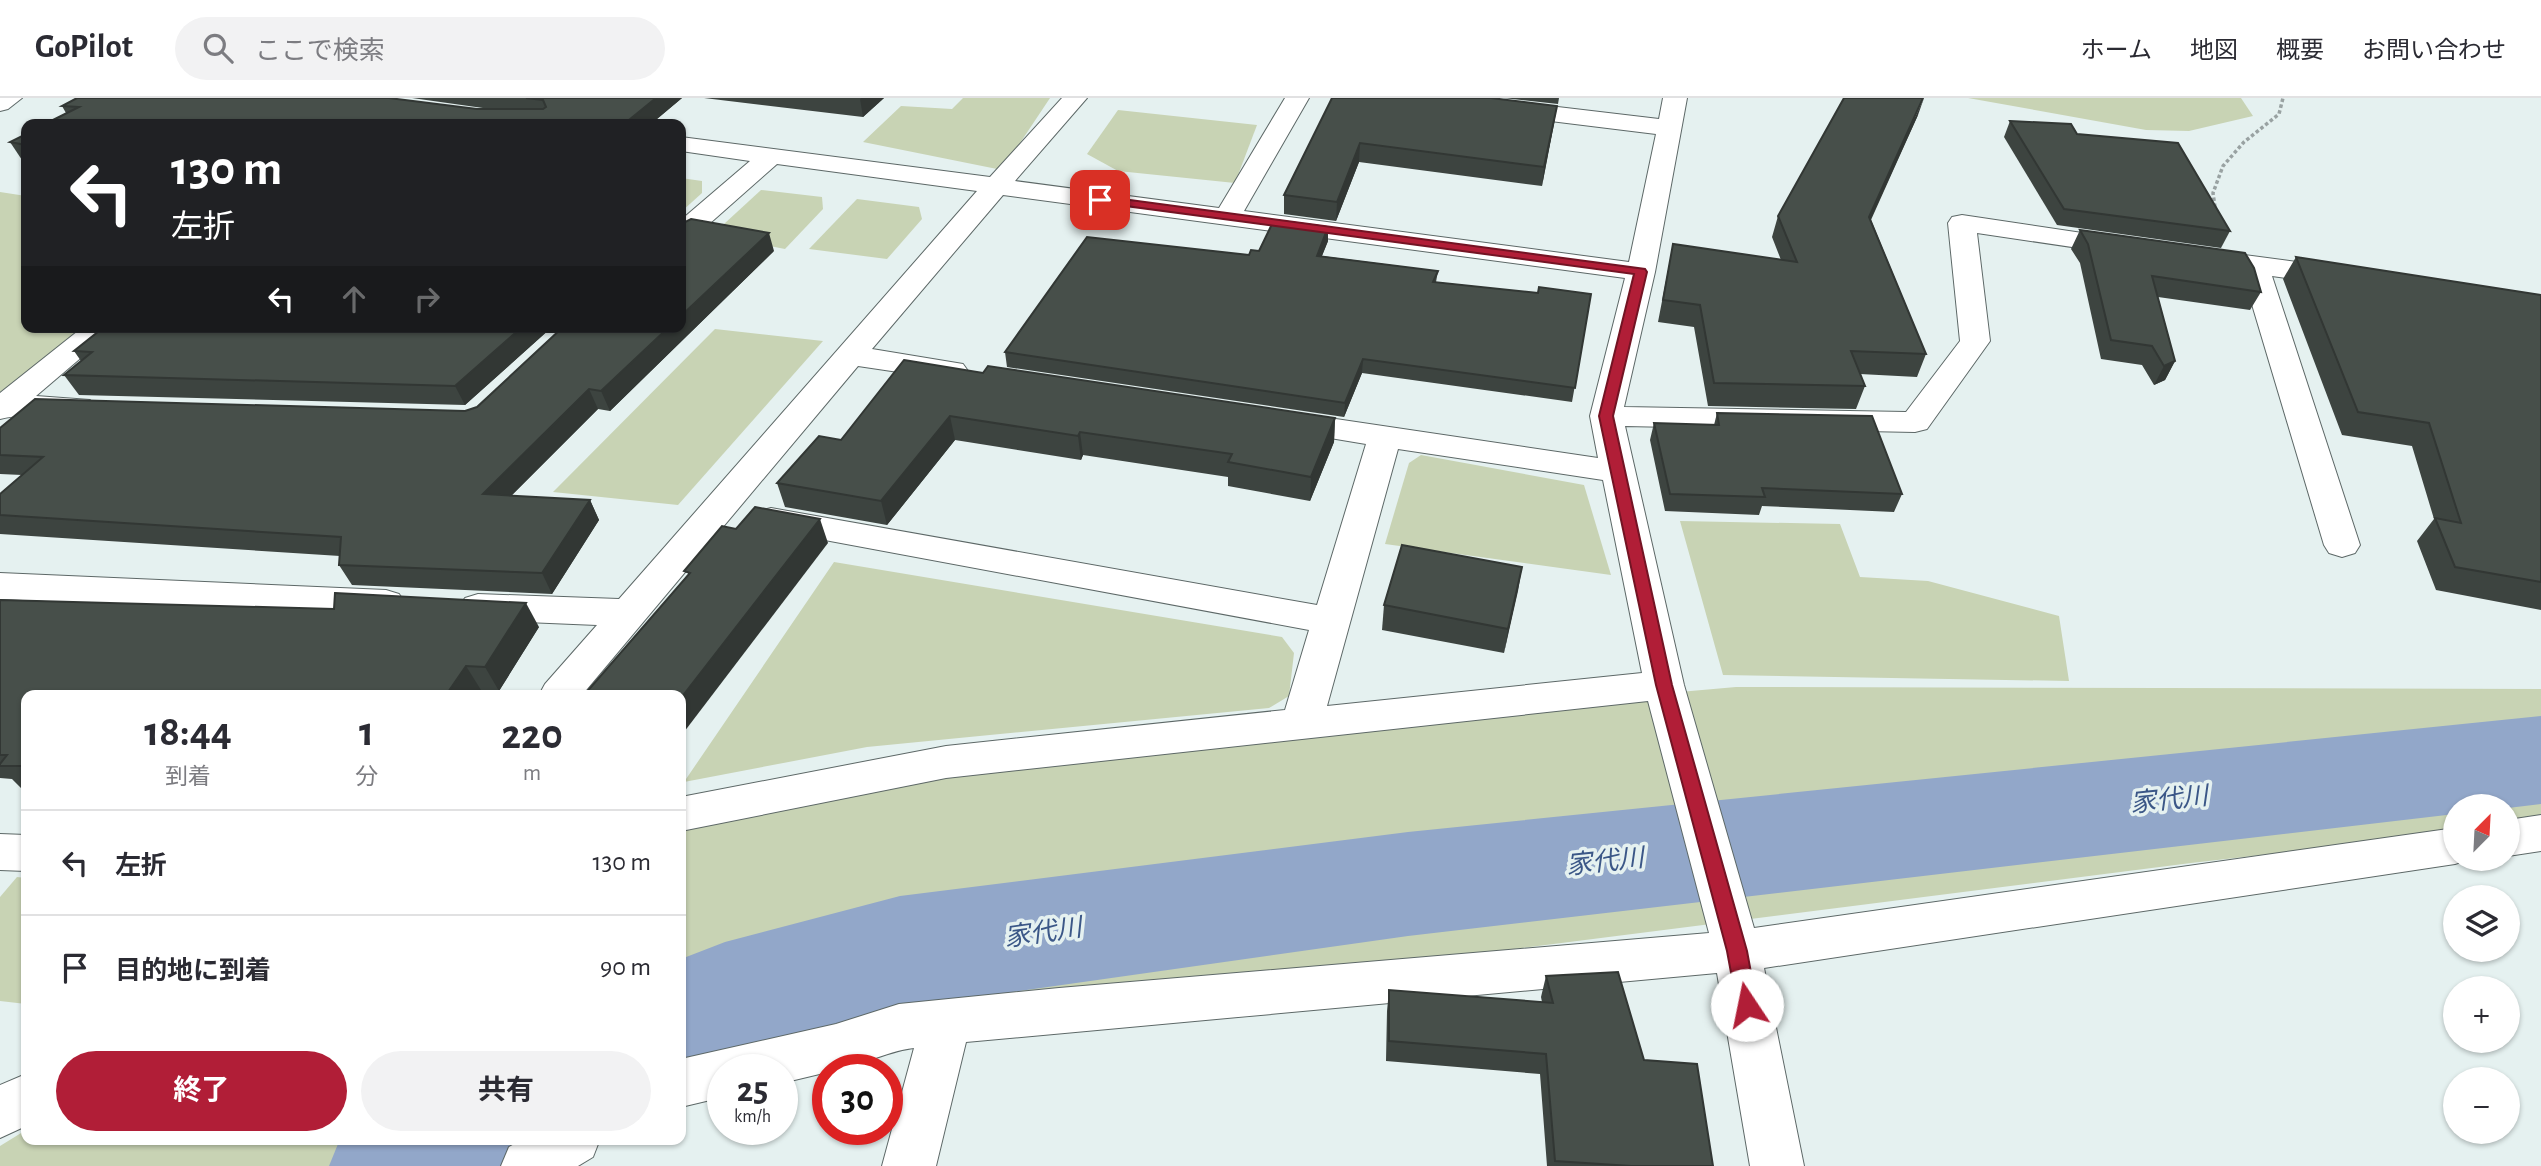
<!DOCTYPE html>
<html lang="ja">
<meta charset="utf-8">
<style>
:root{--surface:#fff;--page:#f2f2f3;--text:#2b2b33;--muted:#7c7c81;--line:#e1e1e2;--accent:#b11e37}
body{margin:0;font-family:"Alegreya Sans","Noto Sans JP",sans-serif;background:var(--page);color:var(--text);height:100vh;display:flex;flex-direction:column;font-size:26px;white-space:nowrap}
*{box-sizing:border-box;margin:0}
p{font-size:23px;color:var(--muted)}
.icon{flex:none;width:38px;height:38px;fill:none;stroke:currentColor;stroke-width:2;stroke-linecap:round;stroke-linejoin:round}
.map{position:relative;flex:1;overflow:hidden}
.side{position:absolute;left:21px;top:592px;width:665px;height:455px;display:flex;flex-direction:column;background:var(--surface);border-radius:14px;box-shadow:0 2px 5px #0004}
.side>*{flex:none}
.banner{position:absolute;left:21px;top:21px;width:665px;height:214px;border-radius:14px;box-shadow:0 2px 5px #0004;background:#202124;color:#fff;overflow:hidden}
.needle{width:46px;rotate:24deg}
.tools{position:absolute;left:2443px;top:696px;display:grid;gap:14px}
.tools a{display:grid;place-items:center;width:77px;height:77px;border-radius:50%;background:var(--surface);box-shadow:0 2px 5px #0004;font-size:35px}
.speed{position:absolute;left:707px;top:956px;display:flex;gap:14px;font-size:35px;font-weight:700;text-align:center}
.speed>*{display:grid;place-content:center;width:91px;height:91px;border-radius:50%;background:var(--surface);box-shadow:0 2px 5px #0004;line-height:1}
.speed small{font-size:18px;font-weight:400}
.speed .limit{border:10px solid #d22;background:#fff;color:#111}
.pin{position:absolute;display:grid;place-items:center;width:60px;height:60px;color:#fff;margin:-30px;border-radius:14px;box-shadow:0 4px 10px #0006}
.me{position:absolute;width:77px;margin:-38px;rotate:349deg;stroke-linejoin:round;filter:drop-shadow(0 0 5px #0008)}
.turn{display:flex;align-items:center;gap:24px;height:147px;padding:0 35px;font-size:32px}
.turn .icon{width:91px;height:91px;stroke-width:2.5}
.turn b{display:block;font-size:49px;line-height:60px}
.lanes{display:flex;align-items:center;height:66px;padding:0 35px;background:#0003;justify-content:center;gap:35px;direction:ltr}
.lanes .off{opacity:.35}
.eta{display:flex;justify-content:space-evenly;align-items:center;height:119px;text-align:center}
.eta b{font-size:42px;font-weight:700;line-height:49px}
.cta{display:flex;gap:14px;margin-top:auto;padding:14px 35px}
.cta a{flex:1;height:80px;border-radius:42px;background:var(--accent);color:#fff;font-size:28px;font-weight:700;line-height:80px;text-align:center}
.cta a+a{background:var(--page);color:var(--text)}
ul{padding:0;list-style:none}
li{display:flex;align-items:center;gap:21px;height:105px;padding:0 35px;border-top:2px solid var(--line)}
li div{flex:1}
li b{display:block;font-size:26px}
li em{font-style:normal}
header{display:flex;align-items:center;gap:42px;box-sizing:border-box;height:98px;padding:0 35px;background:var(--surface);border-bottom:2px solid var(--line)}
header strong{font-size:33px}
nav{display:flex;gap:38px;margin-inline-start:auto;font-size:24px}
.search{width:490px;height:63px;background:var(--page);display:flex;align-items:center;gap:18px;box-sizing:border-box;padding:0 24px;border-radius:38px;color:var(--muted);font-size:26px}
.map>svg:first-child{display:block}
.green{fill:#c8d3b4}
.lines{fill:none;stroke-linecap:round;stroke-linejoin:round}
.river{fill:#92a7c9;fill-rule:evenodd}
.minor-casing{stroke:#5d6867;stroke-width:2}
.path{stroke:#99a2a2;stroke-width:3.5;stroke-dasharray:3.5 2.5;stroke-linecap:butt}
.minor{fill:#fff;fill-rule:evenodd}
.wall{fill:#3d4440}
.shaded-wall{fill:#323734}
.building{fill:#474f4a;stroke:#323734;stroke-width:2}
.route{fill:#b11e37;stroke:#731424;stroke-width:2}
.labels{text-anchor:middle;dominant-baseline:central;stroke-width:7;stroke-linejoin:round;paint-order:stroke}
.water-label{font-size:26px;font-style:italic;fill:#3b5787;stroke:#e5f1f0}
</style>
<header>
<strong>GoPilot</strong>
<div class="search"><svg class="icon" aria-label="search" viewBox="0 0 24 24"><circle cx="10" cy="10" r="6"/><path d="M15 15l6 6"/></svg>ここで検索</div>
<nav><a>ホーム</a><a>地図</a><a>概要</a><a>お問い合わせ</a></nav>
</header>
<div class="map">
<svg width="2541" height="1068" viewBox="0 0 2541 1068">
<rect width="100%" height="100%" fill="#e5f1f0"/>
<!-- green -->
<g class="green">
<polygon points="963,0 1050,0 1002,72 863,44 901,8 952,11"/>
<polygon points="1968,0 2241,0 2253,18 2189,33 2146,32"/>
<polygon points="1118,12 1257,27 1235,85 1118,73 1087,56"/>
<polygon points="681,80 702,83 702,95 681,114"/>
<polygon points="761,92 822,99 823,111 785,151 712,137"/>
<polygon points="0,94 26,98 26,229 89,229 0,294"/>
<polygon points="857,101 919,109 922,121 887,161 809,151"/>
<polygon points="715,231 823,243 678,407 553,394"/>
<polygon points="1421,357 1584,387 1611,477 1385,446 1409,365"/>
<polygon points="1680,423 1840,426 1860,479 1928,483 2059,518 2069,583 1723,577"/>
<polygon points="834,464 1282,539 1294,555 1289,598 1269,610 867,649 684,684"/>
<polygon points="1736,589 2541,591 2541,725 2508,729 2508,709 2455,709 2455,735 2191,765 899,929 760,971 723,971 723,982 681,995 681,717 1237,633"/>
<polygon points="17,779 26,780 26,906 0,903 0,799"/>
<polygon points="26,1032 26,1041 574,1041 527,1068 0,1068 0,1048"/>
</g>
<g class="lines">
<!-- river -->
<g class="river">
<polygon points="2541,618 2541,706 2508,710 2455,709 2455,716 1408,838 900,910 748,957 681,983 681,861 725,844 900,798 1408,734"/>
<polygon points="340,1041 521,1041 509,1068 329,1068"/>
</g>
<!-- minor casing -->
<g class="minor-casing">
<g id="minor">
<polygon points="0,0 22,0 8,11 0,13"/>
<path d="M1062 0H1087L1015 83 1219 110 1285 0H1309L1244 113 1629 164 1656 36 1422 7 1414 5 1410 0H1481L1659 21 1663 0H1687L1655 174 1624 309 1906 314 1960 243 1948 125 1952 119 1962 117 2136 143 2140 149 2136 155 2126 157 1977 135 1990 243 1927 331 1915 334 1625 328 1684 587 1754 830 2455 730V761H2470L2455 766 1764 870 1804 1068H1750L1717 875 966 944 936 1068H882L914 950C885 953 857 971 828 971V974L782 985V971H723V999L681 1009V961L836 926 899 906 1059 890 1709 835 1648 603 946 680 681 733V699L946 648 1285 612 1309 532 771 432 759 429 753 421 759 413 771 410 1317 507 1366 346 1270 330 1266 323 1270 316 1282 313 1598 360 1590 318 1625 180 1003 97 872 251 963 266 968 273 963 280 952 282 858 268 582 597H539L545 586 597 527 478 522 465 518 459 509 465 500 478 496 619 501 977 93 777 66 691 142 681 144V122L750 63 681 53V39L990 79ZM1398 351 1603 382 1642 575 1327 608Z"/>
<polygon points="2200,151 2341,170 2351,173 2355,179 2351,185 2341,188 2272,178 2360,447 2355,455 2342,459 2329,455 2324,447 2242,173 2190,165 2186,159 2190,153"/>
<path d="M83 229H117L36 298 90 302 95 309 90 316C61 323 29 313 0 321V295Z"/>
<polygon points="0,475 386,492 399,496 405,505 399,514 386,518 0,501"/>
<polygon points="2541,717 2541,753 2508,758 2508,722"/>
<polygon points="0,736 26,737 26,773 0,772"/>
<polygon points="26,976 26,1028 0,1040 0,987"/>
<polygon points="523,1041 600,1041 593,1059 578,1068 501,1068 509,1049"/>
</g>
</g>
<!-- path -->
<polyline class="path" points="2215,109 2213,95 2223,68 2244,44 2279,16 2283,0"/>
<!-- minor -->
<use href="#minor" class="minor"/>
</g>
<!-- wall -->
<g class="wall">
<polygon points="412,0 682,0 651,26 45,26 66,15 62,8 490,11"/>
<polygon points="704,0 884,0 863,19"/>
<polygon points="1332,0 1557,8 1542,88 1359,64 1336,123 1284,116 1284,97"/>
<polygon points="1503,0 1559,0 1558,6"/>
<polygon points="1918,17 1871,122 1926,256 1917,279 1860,276 1865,288 1856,311 1708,308 1694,229 1658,224 1673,146 1781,162 1772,139 1778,118"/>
<polygon points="2010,23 2077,36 2230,133 2221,150 2057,127 2004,39"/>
<polygon points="26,36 26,62 22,62 10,44"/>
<polygon points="2080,132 2261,194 2250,212 2158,199 2175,263 2165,282 2154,287 2142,267 2101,261 2080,165 2071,151"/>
<polygon points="1328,143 1322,158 1438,173 1436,184 1538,195 1591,196 1572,304 1362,275 1344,319 1007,269 1005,254 1249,157 1259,153"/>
<polygon points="774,153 610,313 598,311 511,398 590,402 599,422 552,496 352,487 339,467 340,458 0,436 0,396 22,377 0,376 0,330 465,313 477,309"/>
<polygon points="2296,159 2541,197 2541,512 2436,492 2417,443 2434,421 2412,348 2342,337 2283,181"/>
<polygon points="552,229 465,307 79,297 64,277 81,263 74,253"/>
<polygon points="983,275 1335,320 1334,344 1310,403 1228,388 1228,379 1083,357 1081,362 955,342 887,427 785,409 777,385 841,342"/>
<polygon points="1717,315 1902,396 1894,414 1762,408 1759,417 1665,413 1650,342 1654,325 1714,327"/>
<polygon points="1522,469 1504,555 1382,532 1384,507"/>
<polygon points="0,502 539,529 499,593 481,592 477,597 26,597 26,692 23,692 12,681 0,680"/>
<polygon points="1546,878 1644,962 1713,1068 1547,1068 1540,976 1386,963 1387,913 1389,892 1542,904 1541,899"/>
</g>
<!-- shaded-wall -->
<g class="shaded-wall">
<polygon points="656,0 682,0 651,26 624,26"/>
<polygon points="861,0 884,0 863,19 860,1"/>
<polygon points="1924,0 1918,17 1862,140 1869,119"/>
<polygon points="1557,8 1554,26 1542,88 1544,69"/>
<polygon points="1360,45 1359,64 1336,123 1337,104"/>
<polygon points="1328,129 1328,143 1316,172 1317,158"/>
<polygon points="769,135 774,153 610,313 601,293 669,229 681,229 681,218"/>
<polygon points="522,229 552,229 465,307 455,288"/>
<polygon points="1363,261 1362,275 1344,319 1345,305"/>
<polygon points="2175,263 2165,282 2154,287 2164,268"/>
<polygon points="589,291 598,311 493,416 483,396"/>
<polygon points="950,318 955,342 887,427 881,403"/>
<polygon points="1335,320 1334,344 1310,403 1311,379"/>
<polygon points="1080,334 1083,357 1081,362 1078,338"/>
<polygon points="590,402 599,422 552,496 542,475"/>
<polygon points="820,421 828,445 681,638 681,600"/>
<polygon points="1522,469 1518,493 1504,555 1508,531"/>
<polygon points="526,505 539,529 499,593 485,569"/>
<polygon points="466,568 481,592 477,597 446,597"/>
</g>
<!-- building -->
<g class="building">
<polygon points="77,0 389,0 477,11 543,11 546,9 543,2 526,0 656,0 624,26 45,26 79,9 62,8"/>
<polygon points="1332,0 1491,0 1557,8 1544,69 1360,45 1337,104 1284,97"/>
<polygon points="1844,0 1923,0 1869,119 1926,256 1851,253 1865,288 1714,285 1700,207 1663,202 1673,146 1797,164 1778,118"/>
<polygon points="2010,23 2071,26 2077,36 2178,45 2230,133 2064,111"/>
<polygon points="26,36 26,47 10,44"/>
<polygon points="691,121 769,135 681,218 681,126"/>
<polygon points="1274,122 1328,129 1317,158 1438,173 1433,184 1538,195 1539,189 1591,196 1575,290 1363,261 1345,305 1005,254 1087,139 1249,157 1251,152 1259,153"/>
<polygon points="2080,132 2245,155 2254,170 2261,194 2152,178 2175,263 2164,268 2152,248 2111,242 2088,146"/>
<polygon points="2296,159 2541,197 2541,484 2455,469 2435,420 2461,425 2429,325 2358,314"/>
<polygon points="104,229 522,229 455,288 64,277 92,254 74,253"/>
<polygon points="563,229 669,229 601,293 589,291 483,396 590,402 542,475 339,467 341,439 0,417 0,396 43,359 0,357 0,330 35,301 465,313 477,309"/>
<polygon points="904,262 983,275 988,268 1335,320 1311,379 1228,364 1232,356 1080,334 1078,338 950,318 881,403 777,385 819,338 841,342"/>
<polygon points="1717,315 1872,318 1902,396 1762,390 1765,399 1670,396 1654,325 1719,327"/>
<polygon points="755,409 820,421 681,600 681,597 584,597 690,475 684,473 722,428 736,431"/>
<polygon points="1402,447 1522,469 1508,531 1384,507"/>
<polygon points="335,495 526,505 485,569 466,568 446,597 26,597 26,668 0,668 0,666 7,657 0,657 0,502 334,511"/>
<polygon points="1618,874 1644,962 1697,966 1713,1068 1631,1068 1555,1063 1546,956 1389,943 1389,892 1553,905 1546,878"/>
</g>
<!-- route -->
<polygon class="route" points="1100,98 1645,171 1647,174 1613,318 1672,587 1747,853 1757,907 1754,913 1747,916 1740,913 1737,907 1727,853 1656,587 1599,318 1634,176 1096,104 1096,99"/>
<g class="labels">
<!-- water labels -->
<g class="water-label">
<text transform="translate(2169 702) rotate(-6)">家代川</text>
<text transform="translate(1605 764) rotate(-6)">家代川</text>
<text transform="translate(1043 835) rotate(-8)">家代川</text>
</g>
</g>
</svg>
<div class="tools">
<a><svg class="needle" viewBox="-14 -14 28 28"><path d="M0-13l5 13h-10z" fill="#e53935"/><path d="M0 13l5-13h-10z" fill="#7c7c81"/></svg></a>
<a><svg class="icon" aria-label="layers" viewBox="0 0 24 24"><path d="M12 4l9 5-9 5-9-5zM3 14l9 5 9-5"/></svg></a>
<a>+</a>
<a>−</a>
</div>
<div class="speed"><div>25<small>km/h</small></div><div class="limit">30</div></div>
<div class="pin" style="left:1100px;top:102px;background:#d93025"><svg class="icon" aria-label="arrive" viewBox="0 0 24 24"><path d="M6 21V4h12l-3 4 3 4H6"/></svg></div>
<svg class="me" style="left:1747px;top:907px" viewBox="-20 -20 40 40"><circle r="19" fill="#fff"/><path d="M0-13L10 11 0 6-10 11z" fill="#b11e37"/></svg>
<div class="banner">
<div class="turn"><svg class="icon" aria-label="left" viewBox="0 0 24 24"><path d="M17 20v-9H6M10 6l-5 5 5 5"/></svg><div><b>130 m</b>左折</div></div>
<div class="lanes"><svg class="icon" aria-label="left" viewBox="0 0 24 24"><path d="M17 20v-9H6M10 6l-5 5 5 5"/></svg><svg class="icon off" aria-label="ahead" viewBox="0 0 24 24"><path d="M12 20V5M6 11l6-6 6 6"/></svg><svg class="icon off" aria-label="right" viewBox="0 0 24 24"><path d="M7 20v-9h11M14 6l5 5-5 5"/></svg></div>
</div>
<section class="side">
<div class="eta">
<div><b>18:44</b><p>到着</p></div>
<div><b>1</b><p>分</p></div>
<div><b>220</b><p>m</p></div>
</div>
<ul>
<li><svg class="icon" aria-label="left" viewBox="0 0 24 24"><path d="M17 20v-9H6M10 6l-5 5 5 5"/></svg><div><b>左折</b></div><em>130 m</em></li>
<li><svg class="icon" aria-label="arrive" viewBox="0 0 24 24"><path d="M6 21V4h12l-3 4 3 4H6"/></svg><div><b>目的地に到着</b></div><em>90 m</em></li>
</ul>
<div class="cta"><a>終了</a><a>共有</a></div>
</section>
</div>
